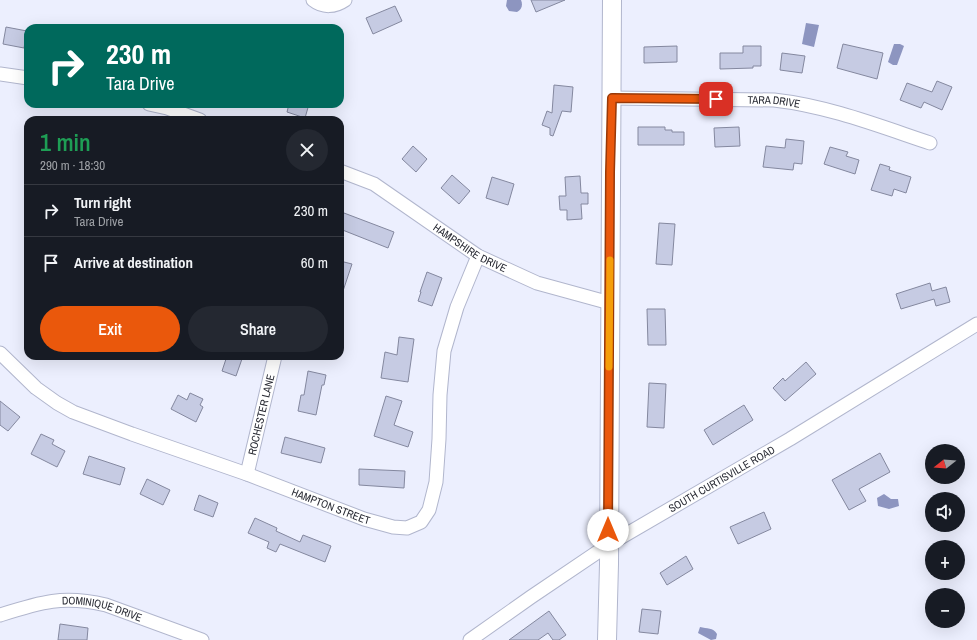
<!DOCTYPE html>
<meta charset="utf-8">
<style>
:root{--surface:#171b24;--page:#242831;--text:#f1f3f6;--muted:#9ea1a6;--line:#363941;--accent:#ea580c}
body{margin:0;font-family:"Archivo Narrow",sans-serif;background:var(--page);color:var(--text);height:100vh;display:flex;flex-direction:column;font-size:15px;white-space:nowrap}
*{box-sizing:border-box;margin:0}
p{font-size:13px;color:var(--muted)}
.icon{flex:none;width:22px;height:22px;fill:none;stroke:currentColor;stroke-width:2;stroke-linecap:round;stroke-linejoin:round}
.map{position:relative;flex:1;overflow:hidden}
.drawer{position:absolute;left:24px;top:116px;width:320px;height:244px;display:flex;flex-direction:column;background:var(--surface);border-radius:12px;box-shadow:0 4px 16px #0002}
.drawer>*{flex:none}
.hud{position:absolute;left:24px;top:24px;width:320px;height:84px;border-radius:12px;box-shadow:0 4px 16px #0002;background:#00695c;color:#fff;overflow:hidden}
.needle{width:26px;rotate:253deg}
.fabs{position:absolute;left:925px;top:444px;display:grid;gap:8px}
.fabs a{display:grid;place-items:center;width:40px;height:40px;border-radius:50%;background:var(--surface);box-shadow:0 4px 16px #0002;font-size:20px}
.pin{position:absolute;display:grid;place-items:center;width:34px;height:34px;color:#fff;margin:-17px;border-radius:8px;box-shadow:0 2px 6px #0006}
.me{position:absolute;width:44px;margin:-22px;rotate:0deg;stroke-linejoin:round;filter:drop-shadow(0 0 3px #0008)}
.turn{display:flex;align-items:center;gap:14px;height:84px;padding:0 16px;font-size:18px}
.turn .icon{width:52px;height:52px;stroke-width:2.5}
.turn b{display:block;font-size:28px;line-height:34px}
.round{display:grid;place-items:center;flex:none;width:42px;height:42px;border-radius:21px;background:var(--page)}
.headline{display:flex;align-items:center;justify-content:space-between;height:68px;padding:0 16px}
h1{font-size:24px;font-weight:600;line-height:30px;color:#1e9e55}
.action{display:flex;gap:8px;margin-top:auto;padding:8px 16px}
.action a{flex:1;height:46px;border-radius:24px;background:var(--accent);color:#fff;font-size:16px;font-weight:600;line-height:46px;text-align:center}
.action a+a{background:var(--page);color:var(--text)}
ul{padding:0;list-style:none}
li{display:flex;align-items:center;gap:12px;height:52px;padding:0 16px;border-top:1px solid var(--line)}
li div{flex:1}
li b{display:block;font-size:15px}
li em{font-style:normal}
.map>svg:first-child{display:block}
.water{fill:#8d95c0}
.building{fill:#c6cbe3;stroke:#84889f}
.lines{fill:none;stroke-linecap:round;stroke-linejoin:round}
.street-casing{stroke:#b1b6cd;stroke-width:15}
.secondary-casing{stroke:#b1b6cd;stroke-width:20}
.street{stroke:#fff;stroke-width:13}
.secondary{stroke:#fff;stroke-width:18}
.route-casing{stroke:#983908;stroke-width:10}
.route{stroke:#ea580c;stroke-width:7}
.slow{stroke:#f59e0b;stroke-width:7}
.labels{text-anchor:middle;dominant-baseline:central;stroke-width:3;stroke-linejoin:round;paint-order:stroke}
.street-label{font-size:11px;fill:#292b34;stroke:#fff}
</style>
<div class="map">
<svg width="977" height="640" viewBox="0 0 977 640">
<rect width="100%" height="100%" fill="#eceffe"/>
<!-- water -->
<g class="water">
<path d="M507 0H521C523 5 522 9 517 12L509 11 506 6Z"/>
<polygon points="806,23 819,25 814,47 802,44"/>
<polygon points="894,44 900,44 904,46 897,65 893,65 888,62"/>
<polygon points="884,494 891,499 898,499 899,506 889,509 878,506 877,498"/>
<path d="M700 627C707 629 713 627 717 634L716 639 711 640 698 633Z"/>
</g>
<!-- building -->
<g class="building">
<polygon points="531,0 565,0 536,12"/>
<polygon points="395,6 402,21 373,34 366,18"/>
<polygon points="6,27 27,31 24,48 3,44"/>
<polygon points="843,44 883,53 877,79 837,68"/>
<polygon points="677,46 677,62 644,63 644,47"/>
<polygon points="743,46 761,46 761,66 753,66 753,68 720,69 720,53 743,53"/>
<polygon points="782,53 805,56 802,73 780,70"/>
<polygon points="937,81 952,87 942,110 924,102 921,108 900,100 907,83 932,92"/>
<polygon points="554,85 573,87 571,112 562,111 553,136 550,135 550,128 542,125 547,111 552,113"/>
<polygon points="289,104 309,104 305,118 287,112"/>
<polygon points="638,127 665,127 665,130 672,130 672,132 684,132 684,145 638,145"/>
<polygon points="739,127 740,146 715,147 714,128"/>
<polygon points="786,139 804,141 802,164 794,163 793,170 763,167 766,146 785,148"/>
<polygon points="413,146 427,159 416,172 402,159"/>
<polygon points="830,147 848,152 846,156 859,160 855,174 824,164"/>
<polygon points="880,164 890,167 889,170 911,177 906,193 894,189 892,196 871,190"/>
<polygon points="452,175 470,191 459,204 441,188"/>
<polygon points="580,176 581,193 588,193 588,204 581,204 582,219 567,220 567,210 560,210 559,196 566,196 565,177"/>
<polygon points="492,177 514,184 508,205 486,198"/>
<polygon points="344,213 394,232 388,248 340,229 340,222"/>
<polygon points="659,223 675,224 672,265 656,264"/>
<polygon points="340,261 352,264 342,294 340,293"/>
<polygon points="427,272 442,278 432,306 418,301 421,292 420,292"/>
<polygon points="930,283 932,291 946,287 950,302 936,306 934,299 901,309 896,294"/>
<polygon points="647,309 665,309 666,345 648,345"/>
<polygon points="399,337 414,339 408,382 381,378 385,352 397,355"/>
<polygon points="227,356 243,356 236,376 222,371"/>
<polygon points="806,362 816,374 785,401 773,388 783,378 785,381"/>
<polygon points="308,371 326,375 324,385 322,385 316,415 298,411 301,395 304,395"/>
<polygon points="649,383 666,384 664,428 647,427"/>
<polygon points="190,393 203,399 200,405 203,407 196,422 171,409 178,395 187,400"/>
<polygon points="386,396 402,401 394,425 413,432 408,447 374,436"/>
<polygon points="0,401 20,417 8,431 0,425"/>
<polygon points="744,405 753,420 713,445 704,430"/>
<polygon points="41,434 54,440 52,444 65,451 57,467 31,454"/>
<polygon points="285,437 325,448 321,463 281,453"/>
<polygon points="880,453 890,472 859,489 866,501 849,510 832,480"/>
<polygon points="89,456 125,468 120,485 83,474"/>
<polygon points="359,469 405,471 404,488 359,485"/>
<polygon points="147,479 170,490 163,505 140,494"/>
<polygon points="199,495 218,503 213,517 194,510"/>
<polygon points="764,512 771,529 738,544 730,527"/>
<polygon points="255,518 277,528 276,531 300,542 303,535 331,546 325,562 280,544 276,552 267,548 269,542 248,533"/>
<polygon points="686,556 693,569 667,585 660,573"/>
<polygon points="642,609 661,611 658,634 639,632"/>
<polygon points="549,611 566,635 559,640 553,640 548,633 538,640 509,640"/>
<polygon points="60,624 88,628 87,640 58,640"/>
</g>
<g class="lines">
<!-- street casing -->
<g class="street-casing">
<g id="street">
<path d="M313 0C323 8 335 7 345 0"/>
<polyline points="0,74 28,78"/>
<path id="s1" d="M612 98 774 100C828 106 879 126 930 143"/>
<polyline points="149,104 167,108 200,120"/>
<path id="s2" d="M340 171 374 184 478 256 537 283 610 303"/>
<path id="s3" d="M0 353 36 388 57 403 73 412 132 434 247 474 364 519 393 527 407 528 421 522 429 510 436 482 439 439 440 395 444 351 457 307 478 256"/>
<path id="s4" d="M247 474 275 356"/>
<path id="s5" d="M0 615C41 602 63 595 106 605L202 640"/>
<path id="s6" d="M470 640 531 597 608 545 790 439 977 324"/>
</g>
</g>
<!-- secondary casing -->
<g class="secondary-casing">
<polyline id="secondary" points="607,640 609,564 612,0"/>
</g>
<!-- street -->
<use href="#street" class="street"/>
<!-- secondary -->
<use href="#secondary" class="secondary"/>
</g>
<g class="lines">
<!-- route casing -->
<g class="route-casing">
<polyline id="route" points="608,530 610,172 612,98 716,99"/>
</g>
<!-- route -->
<use href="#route" class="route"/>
<!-- slow -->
<polyline class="slow" points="609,367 610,260"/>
</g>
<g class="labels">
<!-- street labels -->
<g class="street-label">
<text stroke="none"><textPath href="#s1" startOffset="162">TARA DRIVE</textPath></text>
<text stroke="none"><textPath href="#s2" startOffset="152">HAMPSHIRE DRIVE</textPath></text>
<text stroke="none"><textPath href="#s4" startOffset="61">ROCHESTER LANE</textPath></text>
<text stroke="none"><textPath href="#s6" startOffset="299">SOUTH CURTISVILLE ROAD</textPath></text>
<text stroke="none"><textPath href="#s3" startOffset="369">HAMPTON STREET</textPath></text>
<text stroke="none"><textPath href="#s5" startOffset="105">DOMINIQUE DRIVE</textPath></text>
</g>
</g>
</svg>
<div class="fabs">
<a><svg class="needle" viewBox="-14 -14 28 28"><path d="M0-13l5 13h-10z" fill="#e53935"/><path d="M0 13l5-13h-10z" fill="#9ea1a6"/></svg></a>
<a><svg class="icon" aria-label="sound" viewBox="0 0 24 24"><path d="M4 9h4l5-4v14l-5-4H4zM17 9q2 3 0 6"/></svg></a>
<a>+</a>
<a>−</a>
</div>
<div class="pin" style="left:716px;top:99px;background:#d93025"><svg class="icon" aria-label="arrive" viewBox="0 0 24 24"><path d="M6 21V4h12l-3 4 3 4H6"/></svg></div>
<svg class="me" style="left:608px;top:530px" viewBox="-20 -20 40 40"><circle r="19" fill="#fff"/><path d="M0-13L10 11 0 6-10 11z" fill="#ea580c"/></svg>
<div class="hud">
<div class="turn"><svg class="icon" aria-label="right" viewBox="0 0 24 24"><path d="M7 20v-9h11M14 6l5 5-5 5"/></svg><div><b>230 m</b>Tara Drive</div></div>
</div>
<section class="drawer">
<div class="headline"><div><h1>1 min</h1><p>290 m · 18:30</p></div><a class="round"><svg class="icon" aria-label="close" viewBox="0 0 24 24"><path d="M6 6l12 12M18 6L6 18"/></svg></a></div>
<ul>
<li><svg class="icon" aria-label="right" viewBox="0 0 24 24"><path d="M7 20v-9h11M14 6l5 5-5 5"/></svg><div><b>Turn right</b><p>Tara Drive</p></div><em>230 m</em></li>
<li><svg class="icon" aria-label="arrive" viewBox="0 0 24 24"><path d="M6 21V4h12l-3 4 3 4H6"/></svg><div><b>Arrive at destination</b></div><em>60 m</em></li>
</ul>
<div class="action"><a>Exit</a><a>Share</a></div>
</section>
</div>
